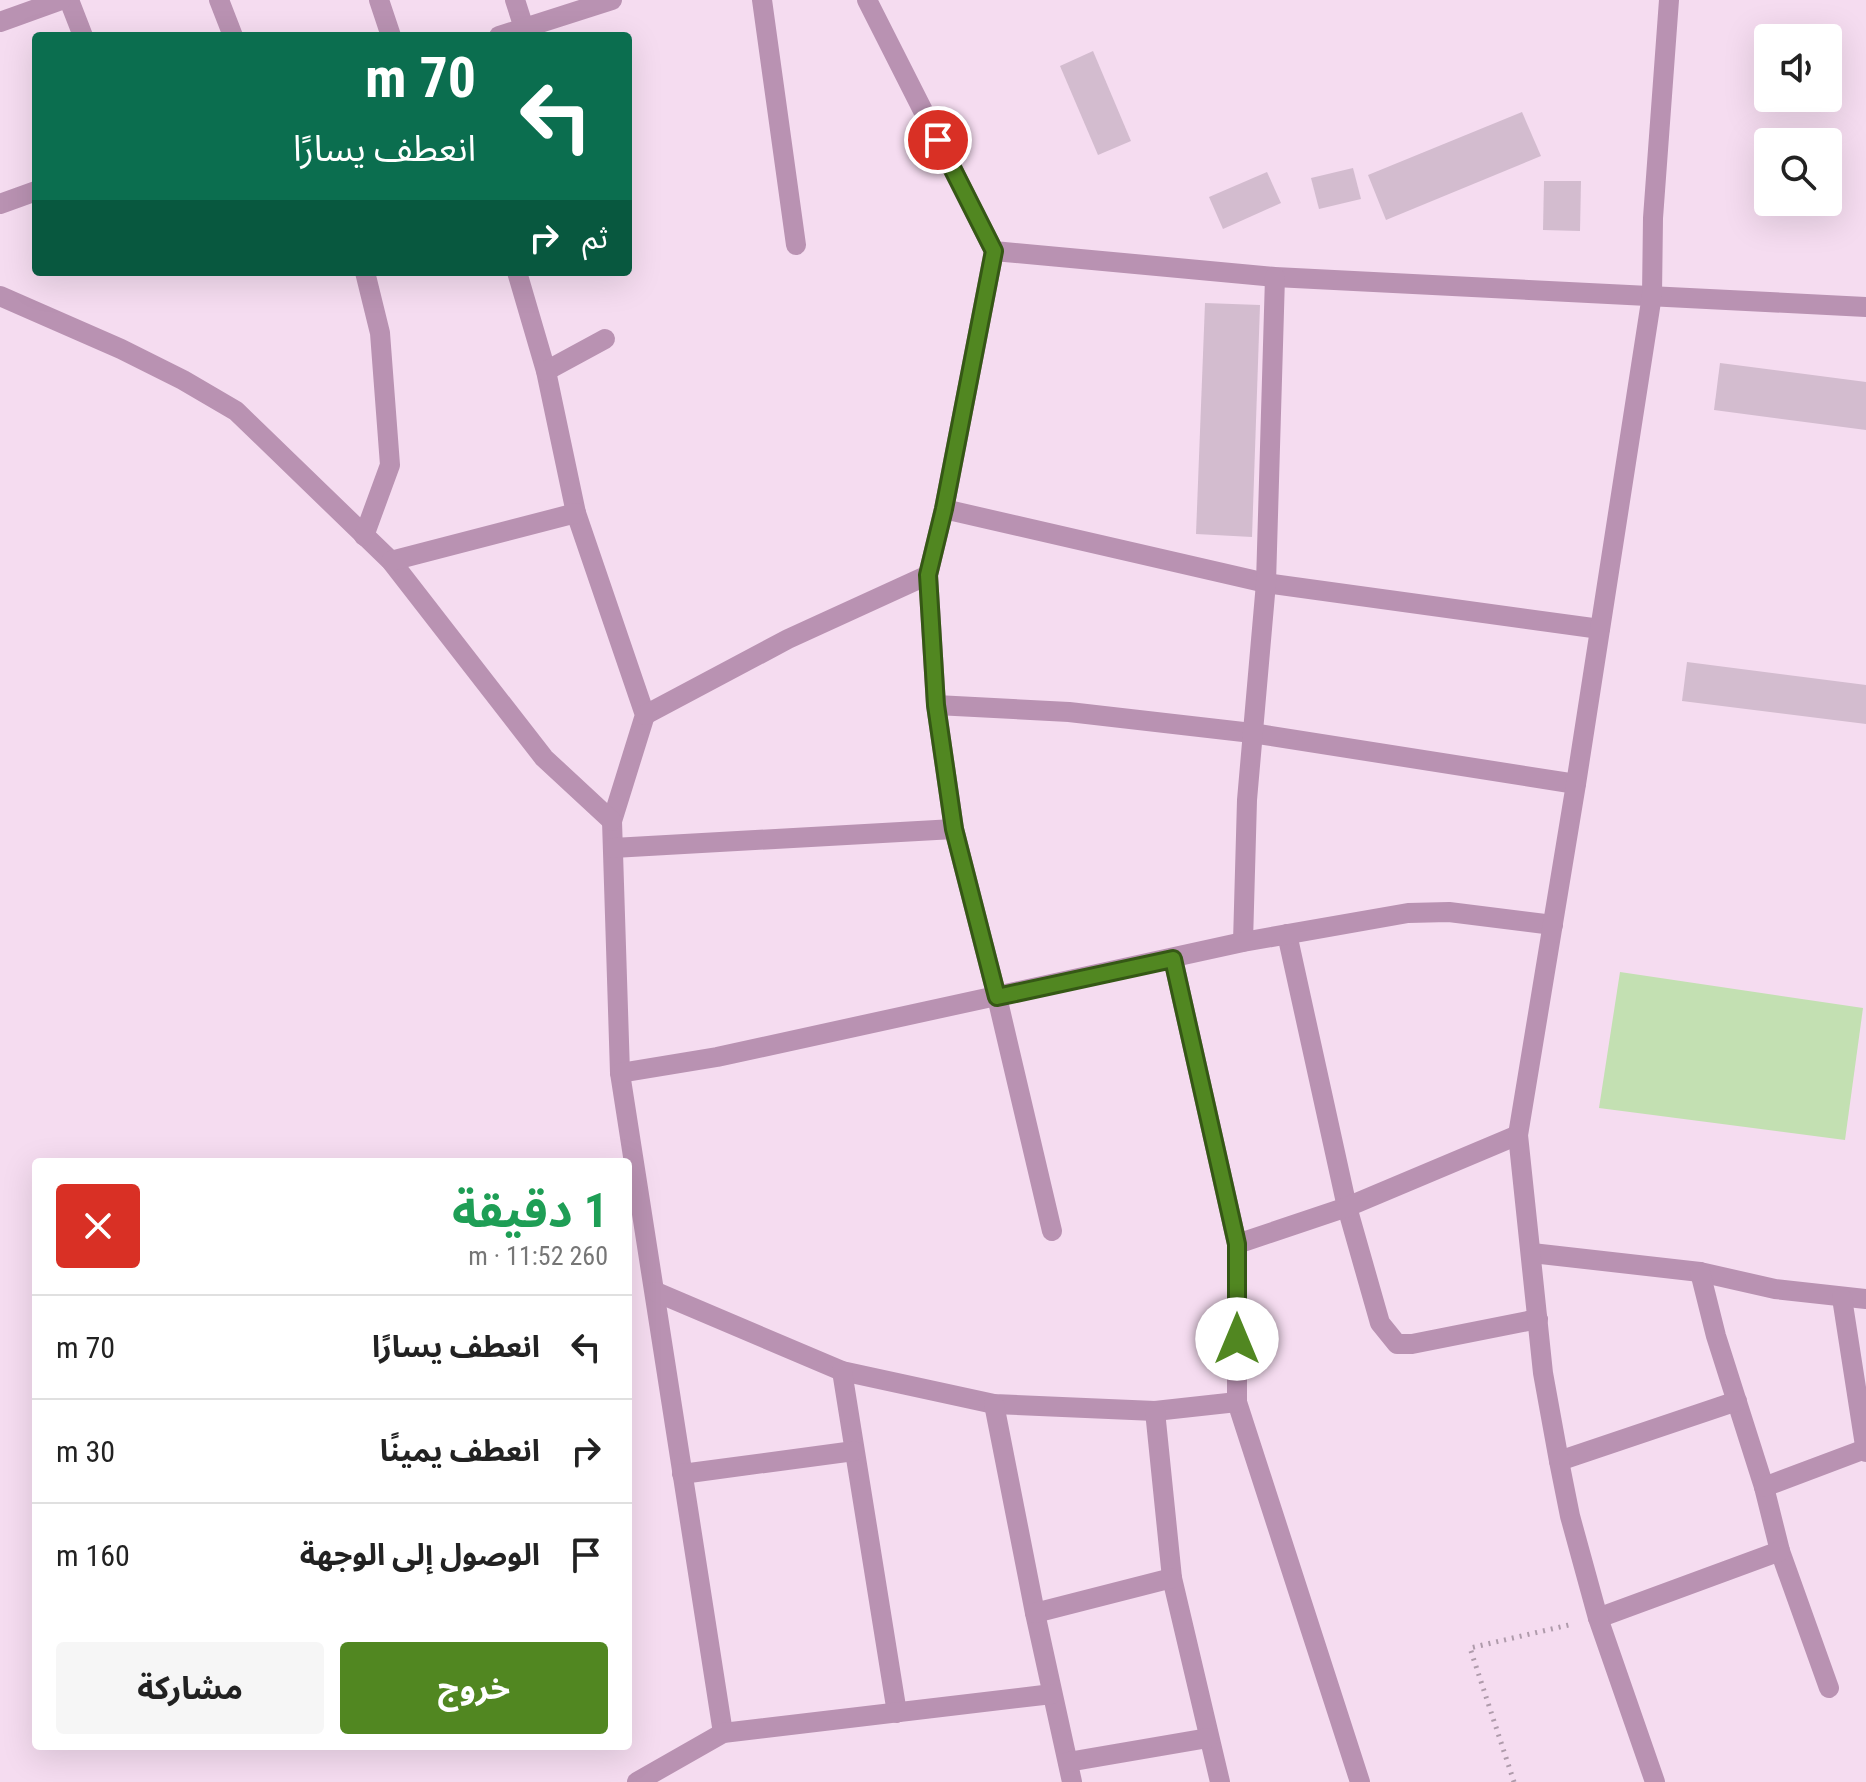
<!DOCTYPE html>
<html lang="ar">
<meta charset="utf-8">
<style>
:root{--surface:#fff;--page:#f6f6f6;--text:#222;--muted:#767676;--line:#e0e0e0;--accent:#518721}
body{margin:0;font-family:"Roboto Condensed","Noto Sans Arabic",sans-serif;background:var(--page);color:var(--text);direction:rtl;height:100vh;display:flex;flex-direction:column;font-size:30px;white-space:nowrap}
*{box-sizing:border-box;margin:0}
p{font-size:26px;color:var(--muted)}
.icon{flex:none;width:44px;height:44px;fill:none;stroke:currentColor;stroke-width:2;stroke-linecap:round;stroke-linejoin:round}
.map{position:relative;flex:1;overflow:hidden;direction:ltr}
.side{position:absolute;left:32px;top:1158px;width:600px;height:592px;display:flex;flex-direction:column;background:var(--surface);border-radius:8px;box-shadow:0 8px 32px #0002;direction:rtl}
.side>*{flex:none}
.top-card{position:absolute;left:32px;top:32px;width:600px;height:244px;border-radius:8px;box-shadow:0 8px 32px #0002;direction:rtl;background:#0b6e4f;color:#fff;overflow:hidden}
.buttons{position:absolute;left:1754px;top:24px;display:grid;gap:16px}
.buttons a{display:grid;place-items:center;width:88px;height:88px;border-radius:8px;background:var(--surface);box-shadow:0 8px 32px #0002;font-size:40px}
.pin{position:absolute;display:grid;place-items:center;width:68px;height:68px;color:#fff;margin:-34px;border:4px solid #fff;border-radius:50%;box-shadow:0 2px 8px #0007}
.me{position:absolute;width:88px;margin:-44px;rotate:0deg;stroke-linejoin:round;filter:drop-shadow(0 0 6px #0008)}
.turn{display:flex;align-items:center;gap:28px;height:168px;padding:0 24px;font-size:36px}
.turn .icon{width:104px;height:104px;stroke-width:2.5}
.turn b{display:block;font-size:56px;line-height:68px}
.then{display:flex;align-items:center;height:76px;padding:0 24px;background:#0003;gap:16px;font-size:30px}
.round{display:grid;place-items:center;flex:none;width:84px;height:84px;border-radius:8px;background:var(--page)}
.summary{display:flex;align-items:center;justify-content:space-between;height:136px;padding:0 24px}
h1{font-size:48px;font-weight:700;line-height:60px;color:#1e9e55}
.action{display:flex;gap:16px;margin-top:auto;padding:16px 24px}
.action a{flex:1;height:92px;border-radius:8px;background:var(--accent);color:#fff;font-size:32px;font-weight:700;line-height:92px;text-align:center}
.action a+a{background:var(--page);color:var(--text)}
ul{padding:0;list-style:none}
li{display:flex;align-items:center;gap:24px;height:104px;padding:0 24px;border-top:2px solid var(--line)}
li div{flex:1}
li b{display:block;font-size:30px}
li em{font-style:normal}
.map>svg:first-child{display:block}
.green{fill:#c3e0b2}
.building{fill:#d3bccf}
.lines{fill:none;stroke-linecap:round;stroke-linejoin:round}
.path{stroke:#af9bab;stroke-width:5;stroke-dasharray:2 6;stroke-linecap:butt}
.minor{stroke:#b992b2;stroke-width:20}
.route-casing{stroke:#355815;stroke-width:20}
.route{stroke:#518721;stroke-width:14}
</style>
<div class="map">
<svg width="1866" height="1782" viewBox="0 0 1866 1782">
<rect width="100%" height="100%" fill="#f5dcf0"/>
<!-- green -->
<polygon class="green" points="1620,972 1863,1008 1845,1140 1599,1108"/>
<!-- building -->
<g class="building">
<polygon points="1093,51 1131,141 1098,155 1060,66"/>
<polygon points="1522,112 1541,156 1386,220 1368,175"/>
<polygon points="1353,168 1361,199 1319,209 1311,178"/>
<polygon points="1267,172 1281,203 1223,229 1209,197"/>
<polygon points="1544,181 1581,181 1580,231 1543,230"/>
<polygon points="1205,303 1260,305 1252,537 1196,534"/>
<polygon points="1720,363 1866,382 1866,430 1714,410"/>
<polygon points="1687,662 1866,685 1866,724 1682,701"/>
</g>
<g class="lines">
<!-- path -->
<polyline class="path" points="1514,1782 1470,1648 1573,1624"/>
<!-- minor -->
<g class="minor">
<polyline points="69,0 83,36"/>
<polyline points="219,0 233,36"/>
<polyline points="379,0 391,36"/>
<polyline points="515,0 524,28"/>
<polyline points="762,0 796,245"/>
<polyline points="867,0 994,251 1275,277 1866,307"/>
<polyline points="0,22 61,0"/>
<polyline points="499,36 612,0"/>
<polyline points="0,204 36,191"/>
<polyline points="994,251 944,509 928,575 936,705 954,829 997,997 1052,1231"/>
<polyline points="517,272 546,371 576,513 645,715 612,821 620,1073 723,1733"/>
<polyline points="0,296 121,349 183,380 236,411 391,561 544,758 612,821"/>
<polyline points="546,371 605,339"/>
<polyline points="944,509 1266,583 1600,629"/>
<polyline points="364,536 390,465 380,333 365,272"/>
<polyline points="391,561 576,513"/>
<polyline points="936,705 1069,712 1252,733 1576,784"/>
<polyline points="645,715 788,639 928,575"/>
<polyline points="613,848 954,829"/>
<polyline points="1287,934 1347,1207 1380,1323 1397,1344 1412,1344 1538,1319"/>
<polyline points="1243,942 1247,800 1266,583 1275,277"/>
<polyline points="1173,959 1237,1244 1237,1402 1360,1782"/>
<polyline points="620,1073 717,1057 1243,942 1408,913 1449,912 1553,925"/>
<polyline points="1237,1244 1347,1207 1518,1135"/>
<polyline points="1532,1253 1700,1272 1775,1289 1866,1299"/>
<polyline points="1700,1272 1716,1336 1764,1487 1780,1551 1829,1688"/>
<polyline points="656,1292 842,1371 994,1404 1155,1411 1237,1402"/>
<polyline points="1842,1298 1866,1452"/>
<polyline points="842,1371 897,1713"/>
<polyline points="994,1404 1035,1613 1072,1782"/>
<polyline points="1155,1411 1172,1578 1220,1782"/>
<polyline points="1559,1461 1737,1401"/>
<polyline points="682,1474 854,1451"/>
<polyline points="1764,1487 1865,1449"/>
<polyline points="1035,1613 1172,1578"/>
<polyline points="1598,1618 1780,1551"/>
<polyline points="1068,1762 1208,1738"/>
<polyline points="637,1782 723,1733 1052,1694"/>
<polyline points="1655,1782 1598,1618 1570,1516 1559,1461 1543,1373 1518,1135 1576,784 1652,295 1653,218 1669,0"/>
</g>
</g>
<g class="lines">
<!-- route casing -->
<g class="route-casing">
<polyline id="route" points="938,140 994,251 944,509 928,575 936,705 954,829 997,997 1173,959 1237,1244 1237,1339"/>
</g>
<!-- route -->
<use href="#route" class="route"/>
</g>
</svg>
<div class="buttons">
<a><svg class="icon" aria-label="sound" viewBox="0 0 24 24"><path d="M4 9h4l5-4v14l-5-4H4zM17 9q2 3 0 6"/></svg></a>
<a><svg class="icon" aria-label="search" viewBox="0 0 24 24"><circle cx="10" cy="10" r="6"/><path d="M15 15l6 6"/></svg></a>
</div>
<div class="pin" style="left:938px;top:140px;background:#d93025"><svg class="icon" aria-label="arrive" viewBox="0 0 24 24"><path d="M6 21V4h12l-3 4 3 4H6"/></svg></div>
<svg class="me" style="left:1237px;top:1339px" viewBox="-20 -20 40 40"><circle r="19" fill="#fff"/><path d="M0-13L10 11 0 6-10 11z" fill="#518721"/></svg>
<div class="top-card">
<div class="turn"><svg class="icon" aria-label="left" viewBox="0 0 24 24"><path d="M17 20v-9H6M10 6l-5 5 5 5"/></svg><div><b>70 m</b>انعطف يسارًا</div></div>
<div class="then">ثم<svg class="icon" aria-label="right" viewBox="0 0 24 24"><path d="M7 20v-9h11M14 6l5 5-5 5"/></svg></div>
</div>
<section class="side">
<div class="summary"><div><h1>1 دقيقة</h1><p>260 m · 11:52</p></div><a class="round" style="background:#d93025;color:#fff"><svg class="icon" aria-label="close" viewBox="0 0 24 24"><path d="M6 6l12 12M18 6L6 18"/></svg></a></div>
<ul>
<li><svg class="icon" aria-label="left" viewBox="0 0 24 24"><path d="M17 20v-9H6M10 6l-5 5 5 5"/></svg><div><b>انعطف يسارًا</b></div><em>70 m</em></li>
<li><svg class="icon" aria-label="right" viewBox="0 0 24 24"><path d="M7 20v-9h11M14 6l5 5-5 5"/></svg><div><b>انعطف يمينًا</b></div><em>30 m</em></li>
<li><svg class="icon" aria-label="arrive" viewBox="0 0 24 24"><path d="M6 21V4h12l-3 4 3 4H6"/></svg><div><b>الوصول إلى الوجهة</b></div><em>160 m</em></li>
</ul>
<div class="action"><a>خروج</a><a>مشاركة</a></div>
</section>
</div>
